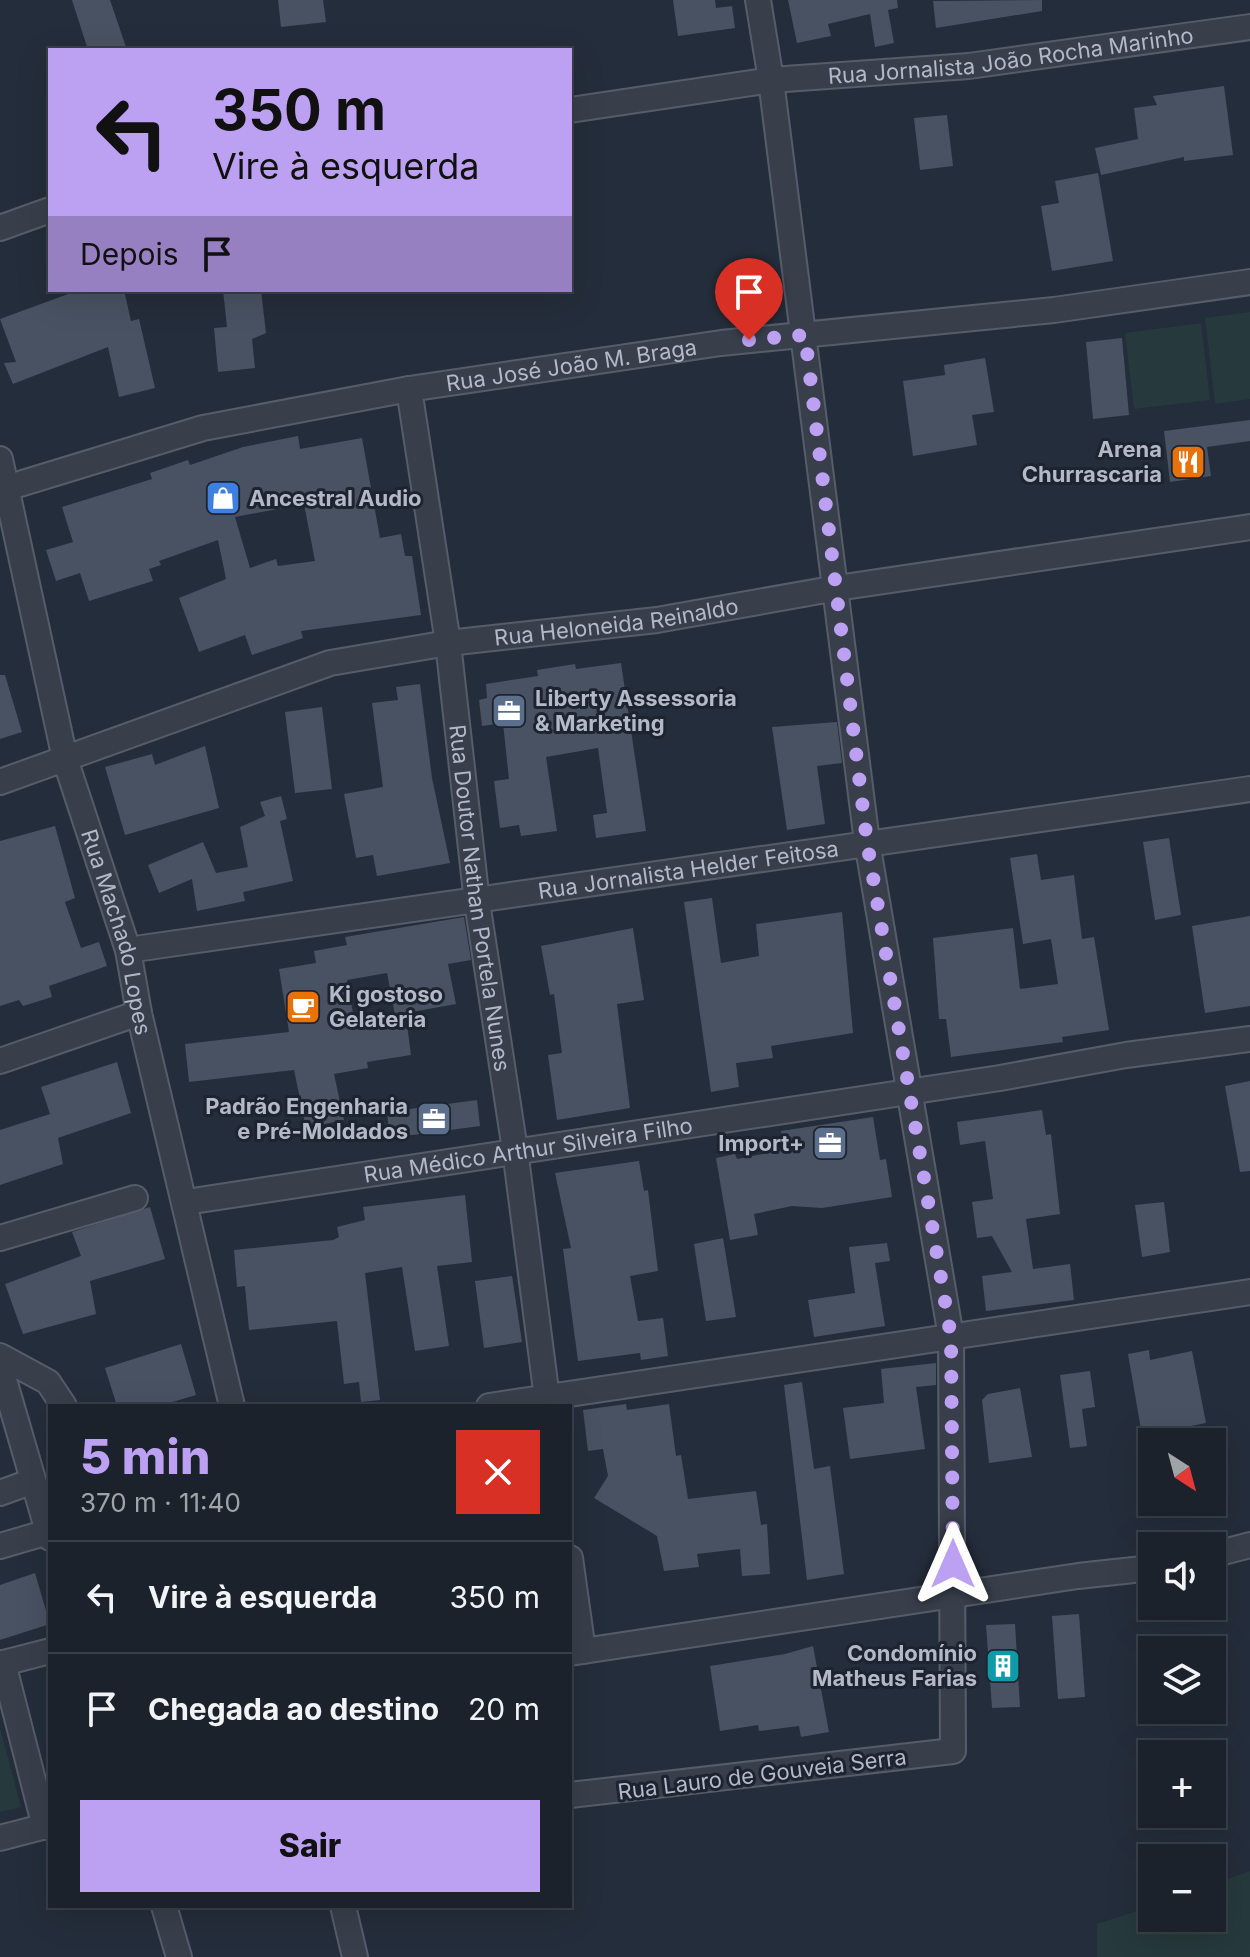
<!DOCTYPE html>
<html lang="pt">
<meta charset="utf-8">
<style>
:root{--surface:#1b222c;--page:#242a34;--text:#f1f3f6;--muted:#a0a4a9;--line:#393f48;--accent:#bca0f2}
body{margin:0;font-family:Inter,sans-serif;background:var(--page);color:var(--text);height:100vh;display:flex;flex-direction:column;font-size:30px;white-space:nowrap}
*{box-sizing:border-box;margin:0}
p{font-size:26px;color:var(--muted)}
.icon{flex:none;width:44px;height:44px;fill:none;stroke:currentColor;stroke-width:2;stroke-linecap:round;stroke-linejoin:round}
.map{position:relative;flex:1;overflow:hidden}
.panel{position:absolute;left:48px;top:1404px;width:524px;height:504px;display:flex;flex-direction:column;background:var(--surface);border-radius:0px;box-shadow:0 8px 32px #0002,0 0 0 2px var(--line)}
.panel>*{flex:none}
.guide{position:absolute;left:48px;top:48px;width:524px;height:244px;border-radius:0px;box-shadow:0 8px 32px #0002,0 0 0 2px var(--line);background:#bca0f2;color:#111;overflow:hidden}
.needle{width:52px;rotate:144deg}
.fabs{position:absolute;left:1138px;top:1428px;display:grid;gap:16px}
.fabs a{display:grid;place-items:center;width:88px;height:88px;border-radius:0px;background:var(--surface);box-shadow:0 8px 32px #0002,0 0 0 2px var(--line);font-size:40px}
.pin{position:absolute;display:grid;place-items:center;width:68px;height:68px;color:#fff;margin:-82px -34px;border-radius:50% 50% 50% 0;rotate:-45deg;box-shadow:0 0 8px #0007}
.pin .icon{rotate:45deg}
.me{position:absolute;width:88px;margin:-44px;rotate:0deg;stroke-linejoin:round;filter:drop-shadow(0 0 6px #0008)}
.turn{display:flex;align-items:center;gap:28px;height:168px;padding:0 32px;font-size:36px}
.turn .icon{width:104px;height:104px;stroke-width:2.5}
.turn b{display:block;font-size:56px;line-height:68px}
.then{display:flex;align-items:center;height:76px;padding:0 32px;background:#0003;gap:16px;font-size:30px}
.round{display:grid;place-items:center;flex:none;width:84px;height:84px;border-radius:0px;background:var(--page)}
.summary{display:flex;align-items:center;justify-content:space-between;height:136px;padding:0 32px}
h1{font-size:48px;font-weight:800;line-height:60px;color:var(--accent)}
.button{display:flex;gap:16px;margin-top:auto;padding:16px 32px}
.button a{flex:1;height:92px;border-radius:0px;background:var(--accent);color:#111;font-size:32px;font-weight:800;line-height:92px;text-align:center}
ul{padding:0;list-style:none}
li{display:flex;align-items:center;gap:24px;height:112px;padding:0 32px;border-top:2px solid var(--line)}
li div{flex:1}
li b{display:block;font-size:30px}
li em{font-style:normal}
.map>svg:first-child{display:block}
.green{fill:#26393c}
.building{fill:#485262;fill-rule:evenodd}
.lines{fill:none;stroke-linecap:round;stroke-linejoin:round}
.minor-casing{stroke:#565d69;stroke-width:28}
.minor{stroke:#383f4b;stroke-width:24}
.route{stroke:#bca0f2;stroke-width:14;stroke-dasharray:0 25.2}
.labels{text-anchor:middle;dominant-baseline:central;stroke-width:6;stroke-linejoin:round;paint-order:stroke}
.street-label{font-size:22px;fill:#b3bac7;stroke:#1d2430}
.poi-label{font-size:22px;font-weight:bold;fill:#b3bac7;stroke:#1d2430;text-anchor:end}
</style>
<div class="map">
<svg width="1250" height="1957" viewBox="0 0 1250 1957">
<rect width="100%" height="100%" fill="#242d3b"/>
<!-- green -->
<g class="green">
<polygon points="1250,312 1250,399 1215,404 1205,318"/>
<polygon points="1201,323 1210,400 1134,409 1125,333"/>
<polygon points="0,1728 21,1807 0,1812"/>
<polygon points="1250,1871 1250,1957 1097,1957 1097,1924 1152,1906 1152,1918 1212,1918 1212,1885"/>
</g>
<!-- building -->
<g class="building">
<polygon points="72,0 110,0 126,47 88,50"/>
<polygon points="278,0 323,0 326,22 281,27"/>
<polygon points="673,0 715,0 716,8 732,6 735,28 678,36"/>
<polygon points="788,0 897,0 898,8 888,10 894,43 875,47 870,14 828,24 831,36 797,43"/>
<polygon points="1042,0 1042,11 936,28 933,1"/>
<polygon points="1224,86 1233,155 1184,161 1184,157 1101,175 1095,148 1138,139 1134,108 1157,105 1153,96"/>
<polygon points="947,115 953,166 920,170 914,118"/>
<polygon points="1098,173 1113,261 1052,271 1041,206 1059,203 1055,181"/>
<polygon points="79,290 124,290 131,321 139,319 155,388 119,397 108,347 13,384 4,363 16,362 0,319"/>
<polygon points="223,290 261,290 266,333 252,339 255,368 218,372 214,328 227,327"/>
<polygon points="1122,338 1129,415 1093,419 1086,342"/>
<polygon points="985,358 994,412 972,415 977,445 913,456 903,381 945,375 944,365"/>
<polygon points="1250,420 1250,441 1207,447 1211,476 1170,482 1164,431"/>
<path d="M298 436 300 449 362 438 380 538 401 534 405 556H412L421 615 301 631 303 638 252 655 245 635 199 652 179 598 226 579 218 540 159 561 161 565 149 569 153 581 89 601 80 573 56 581 46 550 73 542 62 507 152 479 150 473 188 460 190 465 243 447ZM304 504 315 561 278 566 276 559 250 568 235 517Z"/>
<polygon points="621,663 646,831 596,838 593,815 607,813 598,748 546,757 557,831 521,836 519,825 500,828 494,781 509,779 503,723 482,726 479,700 487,698 486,684 538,676 537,670 575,664 576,669"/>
<polygon points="0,675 5,675 22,732 0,739"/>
<polygon points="420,684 432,778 450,863 377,876 373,855 356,858 344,794 383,787 372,703 398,700 396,687"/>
<polygon points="322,707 332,789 295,793 285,712"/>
<polygon points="837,722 842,763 817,766 825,824 787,830 772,727"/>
<polygon points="205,746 219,808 125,835 105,767 152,754 155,765"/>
<polygon points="281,796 287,819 280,821 293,881 243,892 245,901 197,911 192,879 159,893 148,865 203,842 216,873 248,867 240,827 265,816 260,802"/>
<polygon points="55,826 75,898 65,902 81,948 99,942 107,966 49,986 52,997 23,1006 19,1000 0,1006 0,841"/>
<polygon points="1169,838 1181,915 1155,920 1143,842"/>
<polygon points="1037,854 1041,880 1074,875 1082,939 1094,937 1109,1030 1062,1037 1063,1042 951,1057 946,1019 939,1019 933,938 1013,928 1020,989 1058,984 1051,939 1023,944 1010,858"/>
<polygon points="712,898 721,963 759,956 756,924 842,912 853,1033 771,1046 773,1058 736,1063 739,1087 711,1092 684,902"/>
<polygon points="1250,916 1250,1006 1205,1013 1192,926"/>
<polygon points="464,917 471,960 448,964 456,1004 395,1015 387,973 347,980 355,1024 406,1017 411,1055 367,1062 368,1068 334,1074 344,1120 306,1128 294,1070 189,1082 185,1044 289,1032 279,969 316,963 314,951 347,945 345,937"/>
<polygon points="633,928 644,1000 617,1004 630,1108 557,1120 548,1055 562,1053 554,994 550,995 541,946"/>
<polygon points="117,1062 131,1113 58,1138 63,1164 0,1185 0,1130 50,1114 41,1087"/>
<polygon points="1250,1081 1250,1171 1240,1172 1225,1086"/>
<polygon points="477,1100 480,1126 390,1138 387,1112"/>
<polygon points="1042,1110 1046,1135 1051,1134 1060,1214 1026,1219 1033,1269 1070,1264 1074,1300 986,1311 982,1276 1012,1272 992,1236 977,1238 972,1202 993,1199 985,1141 960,1145 957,1122"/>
<polygon points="873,1117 880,1160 886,1159 892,1197 822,1208 792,1206 754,1214 758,1235 730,1240 716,1158 735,1154 737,1159 784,1150 781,1131"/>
<polygon points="639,1161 644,1191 648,1190 658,1271 630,1276 638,1321 663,1318 668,1356 641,1360 640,1353 578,1361 563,1249 571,1248 555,1173"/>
<polygon points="465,1195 472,1262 437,1266 449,1346 415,1351 402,1267 365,1273 380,1400 361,1402 359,1382 344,1384 337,1321 249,1330 245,1286 237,1287 234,1250 333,1240 339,1237 337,1227 365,1220 363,1207"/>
<polygon points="1164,1202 1170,1252 1142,1257 1135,1205"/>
<polygon points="150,1207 165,1259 90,1281 96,1314 23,1334 5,1284 81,1256 72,1232"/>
<polygon points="723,1238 736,1317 706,1321 694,1244"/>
<polygon points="887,1243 890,1261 875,1263 885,1326 814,1337 808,1300 855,1293 849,1247"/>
<polygon points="512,1276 522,1342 484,1348 475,1281"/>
<polygon points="181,1344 196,1395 159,1406 117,1406 105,1368"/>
<polygon points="1149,1350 1150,1360 1192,1351 1206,1423 1171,1430 1172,1436 1143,1441 1128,1354"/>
<polygon points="936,1363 936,1385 916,1387 925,1449 850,1459 843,1408 884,1403 881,1369"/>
<polygon points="1090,1371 1095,1407 1082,1409 1087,1446 1070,1448 1060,1375"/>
<polygon points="802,1382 814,1469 830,1466 844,1574 807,1580 784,1385"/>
<polygon points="1020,1388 1032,1457 989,1463 982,1400 988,1394"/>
<polygon points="626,1404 627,1410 669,1404 676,1456 681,1455 688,1499 756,1491 761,1525 767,1524 770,1574 742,1576 740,1549 697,1554 699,1567 664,1571 657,1536 594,1498 608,1476 603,1449 588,1451 583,1410"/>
<polygon points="35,1573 50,1624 0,1640 0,1585"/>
<polygon points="1079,1614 1085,1697 1058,1699 1052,1616"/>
<polygon points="1015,1624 1020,1707 992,1708 986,1625"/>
<polygon points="813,1646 829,1732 801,1737 799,1726 759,1731 758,1725 720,1731 710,1666 785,1654"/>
</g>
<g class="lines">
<!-- minor casing -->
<g class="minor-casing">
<g id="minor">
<path id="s1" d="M758 0 771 80 969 66 1250 27"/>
<polyline points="570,110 771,80 867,842 951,1337 953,1751 570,1795"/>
<polyline points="0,228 50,210"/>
<path id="s2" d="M409 389 448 643 477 902 515 1150 548 1406"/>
<path id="s3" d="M0 459 65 759 128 950 139 1013 232 1406"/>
<path id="s4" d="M0 490 203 428 409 389 721 343 1054 310 1250 282"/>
<path id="s5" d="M0 782 330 663 448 643 657 620 837 588 1250 527"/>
<path id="s6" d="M128 950 1250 789"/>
<polyline points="0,1061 139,1013"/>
<path id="s7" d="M186 1202 1000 1078 1126 1055 1250 1039"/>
<polyline points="0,1238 135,1198"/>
<polyline points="0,1356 48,1382 64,1406"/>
<polyline points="0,1366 50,1538"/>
<polyline points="489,1406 1250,1292"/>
<polyline points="0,1493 33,1481"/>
<polyline points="0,1546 48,1532"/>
<polyline points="1212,1555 1250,1545"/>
<polyline points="570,1558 583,1651"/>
<polyline points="570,1653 1078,1576 1152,1568"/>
<polyline points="3,1663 45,1827"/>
<polyline points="0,1664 50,1651"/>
<polyline points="0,1838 50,1825"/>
<polyline points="164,1906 179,1957"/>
<polyline points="343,1906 355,1957"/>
</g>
</g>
<!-- minor -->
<use href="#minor" class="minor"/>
</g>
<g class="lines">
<!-- route -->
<polyline class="route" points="749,340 805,335 867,842 951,1337 953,1564"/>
</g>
<!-- icons -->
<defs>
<g id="restaurant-square" transform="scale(1.8)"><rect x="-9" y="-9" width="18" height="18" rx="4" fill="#e8710a" stroke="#1d2430"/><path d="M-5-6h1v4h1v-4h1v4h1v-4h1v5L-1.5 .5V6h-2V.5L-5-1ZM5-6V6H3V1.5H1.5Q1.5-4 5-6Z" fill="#fff"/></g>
<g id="shop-square" transform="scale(1.8)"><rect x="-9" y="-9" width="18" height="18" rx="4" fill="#3f7fe0" stroke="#1d2430"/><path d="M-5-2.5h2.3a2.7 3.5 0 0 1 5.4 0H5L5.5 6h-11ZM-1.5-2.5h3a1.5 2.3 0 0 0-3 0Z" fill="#fff"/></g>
<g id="office-square" transform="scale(1.8)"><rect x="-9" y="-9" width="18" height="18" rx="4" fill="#5c6f8a" stroke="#1d2430"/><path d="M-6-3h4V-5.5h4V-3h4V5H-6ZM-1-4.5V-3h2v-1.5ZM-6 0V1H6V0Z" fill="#fff"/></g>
<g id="cafe-square" transform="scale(1.8)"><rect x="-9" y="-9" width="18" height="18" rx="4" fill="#e8710a" stroke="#1d2430"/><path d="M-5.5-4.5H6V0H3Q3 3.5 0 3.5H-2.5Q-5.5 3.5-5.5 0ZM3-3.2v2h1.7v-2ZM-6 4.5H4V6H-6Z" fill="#fff"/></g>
<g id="building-square" transform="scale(1.8)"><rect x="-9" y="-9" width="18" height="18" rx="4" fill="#0f9aa8" stroke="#1d2430"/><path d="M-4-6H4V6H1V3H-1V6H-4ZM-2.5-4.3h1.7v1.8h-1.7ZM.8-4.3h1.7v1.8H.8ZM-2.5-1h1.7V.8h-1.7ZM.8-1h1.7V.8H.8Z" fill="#fff"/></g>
</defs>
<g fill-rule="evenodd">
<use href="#restaurant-square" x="1188" y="462"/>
<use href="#shop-square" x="223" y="498"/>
<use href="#office-square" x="509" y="711"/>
<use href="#cafe-square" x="303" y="1007"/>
<use href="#office-square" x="434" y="1119"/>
<use href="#office-square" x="830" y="1143"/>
<use href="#building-square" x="1003" y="1666"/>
</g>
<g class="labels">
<!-- street labels -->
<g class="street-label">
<text stroke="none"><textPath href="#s1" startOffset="322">Rua Jornalista João Rocha Marinho</textPath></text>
<text stroke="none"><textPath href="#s4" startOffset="586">Rua José João M. Braga</textPath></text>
<text stroke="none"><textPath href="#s5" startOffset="640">Rua Heloneida Reinaldo</textPath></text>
<text stroke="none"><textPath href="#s6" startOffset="566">Rua Jornalista Helder Feitosa</textPath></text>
<text stroke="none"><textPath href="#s2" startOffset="514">Rua Doutor Nathan Portela Nunes</textPath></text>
<text stroke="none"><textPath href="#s3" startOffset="488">Rua Machado Lopes</textPath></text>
<text stroke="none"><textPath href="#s7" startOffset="346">Rua Médico Arthur Silveira Filho</textPath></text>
<text transform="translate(762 1774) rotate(-7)">Rua Lauro de Gouveia Serra</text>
</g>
<!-- poi labels -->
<g class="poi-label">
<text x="1162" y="449">Arena<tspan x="1162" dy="25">Churrascaria</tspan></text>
<text x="249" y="498" text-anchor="start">Ancestral Audio</text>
<text x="535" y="698" text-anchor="start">Liberty Assessoria<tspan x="535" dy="25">&amp; Marketing</tspan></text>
<text x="329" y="994" text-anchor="start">Ki gostoso<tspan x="329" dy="25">Gelateria</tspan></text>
<text x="408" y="1106">Padrão Engenharia<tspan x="408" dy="25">e Pré-Moldados</tspan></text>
<text x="804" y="1143">Import+</text>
<text x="977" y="1653">Condomínio<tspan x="977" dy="25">Matheus Farias</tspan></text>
</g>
</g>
</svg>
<div class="fabs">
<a><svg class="needle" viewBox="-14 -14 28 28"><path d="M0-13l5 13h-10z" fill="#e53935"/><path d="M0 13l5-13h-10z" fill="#a0a4a9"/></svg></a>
<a><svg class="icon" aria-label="sound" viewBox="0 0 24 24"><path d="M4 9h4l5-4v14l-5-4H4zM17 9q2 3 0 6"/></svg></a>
<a><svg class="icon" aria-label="layers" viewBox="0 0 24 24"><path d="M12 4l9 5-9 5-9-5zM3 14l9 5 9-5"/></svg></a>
<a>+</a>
<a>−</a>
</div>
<div class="pin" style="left:749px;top:340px;background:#d93025"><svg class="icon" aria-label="arrive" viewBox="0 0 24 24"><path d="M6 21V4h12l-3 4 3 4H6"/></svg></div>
<svg class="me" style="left:953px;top:1564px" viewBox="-20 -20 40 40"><path d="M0-17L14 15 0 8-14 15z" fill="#bca0f2" stroke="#fff" stroke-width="4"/></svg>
<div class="guide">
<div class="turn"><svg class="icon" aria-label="left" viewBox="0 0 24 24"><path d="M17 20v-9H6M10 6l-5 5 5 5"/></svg><div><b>350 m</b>Vire à esquerda</div></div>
<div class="then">Depois<svg class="icon" aria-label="arrive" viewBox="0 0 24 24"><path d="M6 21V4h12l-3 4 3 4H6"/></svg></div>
</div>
<section class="panel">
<div class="summary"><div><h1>5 min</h1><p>370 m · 11:40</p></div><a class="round" style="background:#d93025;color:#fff"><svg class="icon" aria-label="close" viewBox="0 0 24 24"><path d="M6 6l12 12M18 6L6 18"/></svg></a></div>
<ul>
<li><svg class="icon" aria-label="left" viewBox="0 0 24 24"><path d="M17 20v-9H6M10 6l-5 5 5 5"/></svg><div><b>Vire à esquerda</b></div><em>350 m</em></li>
<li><svg class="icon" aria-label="arrive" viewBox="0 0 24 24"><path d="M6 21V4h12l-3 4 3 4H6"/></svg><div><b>Chegada ao destino</b></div><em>20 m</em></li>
</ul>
<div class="button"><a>Sair</a></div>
</section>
</div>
